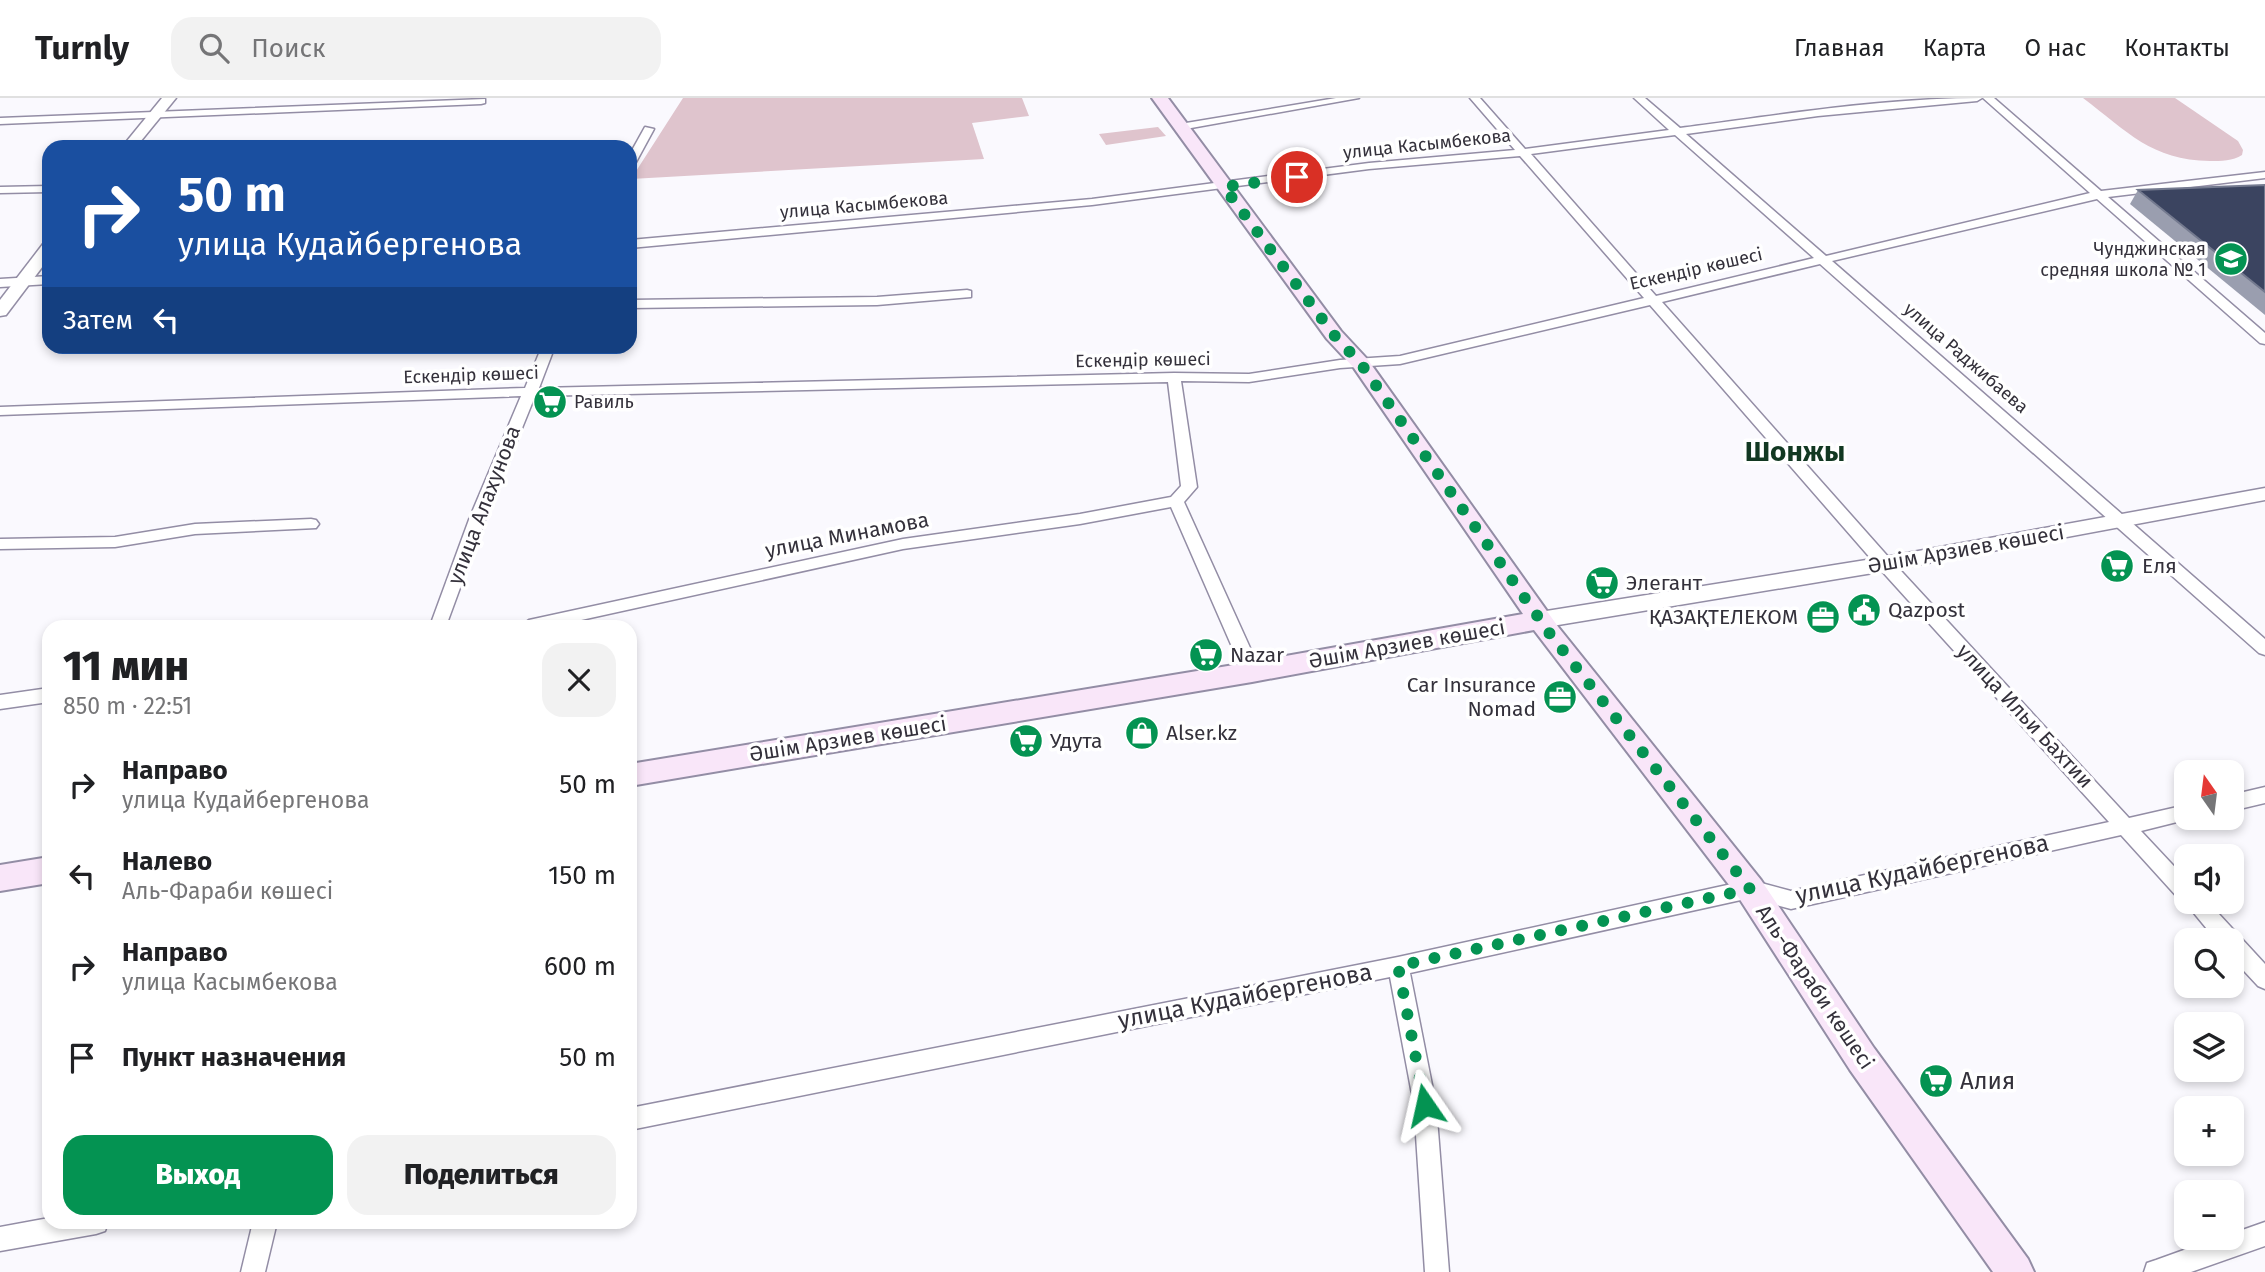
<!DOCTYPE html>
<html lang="ru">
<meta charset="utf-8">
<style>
:root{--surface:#fff;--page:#f2f2f2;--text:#202124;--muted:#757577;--line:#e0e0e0;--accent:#049352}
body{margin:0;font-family:"Fira Sans",sans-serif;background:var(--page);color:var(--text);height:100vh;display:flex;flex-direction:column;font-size:26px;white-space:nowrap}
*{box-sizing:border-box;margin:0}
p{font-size:23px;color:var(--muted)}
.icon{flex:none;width:38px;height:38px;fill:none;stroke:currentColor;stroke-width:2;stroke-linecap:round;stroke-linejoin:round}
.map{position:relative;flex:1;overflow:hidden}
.drawer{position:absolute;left:42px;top:522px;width:595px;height:609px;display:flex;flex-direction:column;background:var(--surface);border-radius:21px;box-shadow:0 4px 10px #0003}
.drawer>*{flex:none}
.banner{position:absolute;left:42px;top:42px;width:595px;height:214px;border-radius:21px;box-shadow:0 4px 10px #0003;background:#1a4fa0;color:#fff;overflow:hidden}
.needle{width:46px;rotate:346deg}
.tools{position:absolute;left:2174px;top:662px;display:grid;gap:14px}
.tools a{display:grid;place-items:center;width:70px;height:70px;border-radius:14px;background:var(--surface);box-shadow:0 4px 10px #0003;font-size:35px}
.pin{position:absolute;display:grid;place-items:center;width:60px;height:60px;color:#fff;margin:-30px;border:4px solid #fff;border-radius:50%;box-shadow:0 2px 7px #0007}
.me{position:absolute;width:77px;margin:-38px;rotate:349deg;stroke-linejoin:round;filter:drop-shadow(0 0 5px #0008)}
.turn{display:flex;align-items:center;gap:24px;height:147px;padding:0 21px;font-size:32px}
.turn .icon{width:91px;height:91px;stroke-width:2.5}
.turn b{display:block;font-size:49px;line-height:60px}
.then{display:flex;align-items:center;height:66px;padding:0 21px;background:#0003;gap:14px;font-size:26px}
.round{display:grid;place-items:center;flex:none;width:74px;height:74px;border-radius:21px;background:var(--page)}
.headline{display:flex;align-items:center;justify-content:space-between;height:119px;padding:0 21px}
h1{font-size:42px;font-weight:800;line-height:52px}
.button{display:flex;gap:14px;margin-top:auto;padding:14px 21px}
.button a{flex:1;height:80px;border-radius:21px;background:var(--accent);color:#fff;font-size:28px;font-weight:800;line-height:80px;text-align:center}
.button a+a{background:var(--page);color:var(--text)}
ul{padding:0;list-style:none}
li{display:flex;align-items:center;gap:21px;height:91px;padding:0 21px}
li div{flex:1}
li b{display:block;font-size:26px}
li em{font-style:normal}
header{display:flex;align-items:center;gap:42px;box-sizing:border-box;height:98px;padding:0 35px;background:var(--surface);border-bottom:2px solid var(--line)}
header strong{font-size:33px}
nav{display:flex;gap:38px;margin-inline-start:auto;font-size:24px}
.search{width:490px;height:63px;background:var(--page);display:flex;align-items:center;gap:18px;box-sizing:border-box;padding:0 24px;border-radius:21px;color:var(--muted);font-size:26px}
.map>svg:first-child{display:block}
.green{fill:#dfc4cd}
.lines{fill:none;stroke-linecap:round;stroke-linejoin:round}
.minor-casing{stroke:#938da5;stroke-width:3}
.tertiary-casing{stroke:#938da5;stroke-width:3}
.secondary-casing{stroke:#938da5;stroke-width:4}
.minor{fill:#fff;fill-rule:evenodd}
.tertiary{fill:#fff;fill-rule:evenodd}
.secondary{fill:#f9e6f9;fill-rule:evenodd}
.wall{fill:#9a9eaf}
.building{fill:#3b4460;stroke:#747a8f;stroke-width:2}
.route{stroke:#049352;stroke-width:12;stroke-dasharray:0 21.6}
.labels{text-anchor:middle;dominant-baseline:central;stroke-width:7;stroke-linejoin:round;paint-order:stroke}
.far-street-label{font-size:18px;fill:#34313b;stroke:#fff}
.far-poi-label{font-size:18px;fill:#34313b;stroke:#fff;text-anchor:end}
.street-label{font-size:21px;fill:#34313b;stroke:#fff}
.poi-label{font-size:21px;fill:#34313b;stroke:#fff;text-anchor:start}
.near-street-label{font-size:24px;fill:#34313b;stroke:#fff}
.near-poi-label{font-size:24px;fill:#34313b;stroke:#fff;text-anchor:start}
.district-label{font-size:28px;font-weight:bold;fill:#123822;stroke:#fff}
</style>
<header>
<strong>Turnly</strong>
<div class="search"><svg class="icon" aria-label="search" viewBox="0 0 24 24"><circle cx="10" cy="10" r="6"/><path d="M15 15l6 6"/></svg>Поиск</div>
<nav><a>Главная</a><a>Карта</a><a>О нас</a><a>Контакты</a></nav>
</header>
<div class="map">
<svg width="2265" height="1174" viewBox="0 0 2265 1174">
<rect width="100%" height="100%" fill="#faf9fe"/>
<!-- green -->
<g class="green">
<polygon points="683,0 1022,0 1029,18 972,25 984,61 631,81"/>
<path d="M2083 0H2175L2238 43 2243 52 2242 57C2233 63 2221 63 2210 63 2151 62 2128 34 2083 0Z"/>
<polygon points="1158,29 1166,38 1106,47 1099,36"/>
</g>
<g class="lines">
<!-- minor casing -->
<g class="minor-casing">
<g id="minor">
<polygon points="1336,0 1359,0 1180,32 1175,29 1180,26"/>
<path d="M1470 0H1480L1525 51 1669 32 1634 0H1645L1680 30C1780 17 1881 0 1982 0L1977 3 1818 18 1686 36 1826 158 2090 95 1983 0H1994L2101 93 2265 74V80L2108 99 2265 235V246L2260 245 2097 101 1832 163 2265 541V557L2259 555 1820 166 1662 204 1891 462 2129 720 2186 707V719L2193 720 2141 733 2186 781V803H2207L2265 866V891L2258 888 2231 859V842H2216L2184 803 2179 801 2121 737 1791 811 1750 800 1410 875 1436 1007 1449 1174H1425L1414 1007 1390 879 630 1032V1010L1398 859 1750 782 1791 793 2109 724 1879 470 1650 207 1400 266 1340 270 1249 284 1181 283 1197 389 1184 404 1261 574 1258 579H1246L1243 574 1171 409 1080 426 903 451 554 528H521L529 522 903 441 1080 416 1171 399 1181 388 1168 284 535 298 486 419 446 528H430L470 419 521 298 0 317V309L525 290 542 248H555L539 290 1174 275 1249 276 1340 262 1400 258 1644 200 1520 58 1369 71 1092 107 630 150V142L1092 101 1369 65 1515 52ZM1675 37 1814 160 1656 198 1531 56Z"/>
<polygon points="485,1 485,5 481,6 0,26 0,20"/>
<polygon points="645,29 654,31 635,66 630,69 630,56"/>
<polygon points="49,88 49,94 0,95 0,89"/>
<polygon points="49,178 49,186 0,189 0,181"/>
<polygon points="967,192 971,193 971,199 877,207 630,210 630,202 877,199"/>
<polygon points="311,421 316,422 319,426 316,430 195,436 115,449 0,451 0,441 115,439 195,426"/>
<polygon points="49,590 49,604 0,611 0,597"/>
<polygon points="2265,689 2265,705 2231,713 2231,697"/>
<polygon points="49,1120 49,1124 108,1124 105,1133 96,1136 0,1153 0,1129"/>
<polygon points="253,1124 277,1124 265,1174 241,1174"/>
<polygon points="2265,1124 2265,1148 2191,1174 2144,1174 2147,1165 2156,1162 2220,1139 2231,1139 2231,1136"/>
</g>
</g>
<!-- tertiary casing -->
<g class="tertiary-casing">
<g id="tertiary">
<polygon points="162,0 176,0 136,49 122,49"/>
<polygon points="49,144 49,160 6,217 0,218 0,202 43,146"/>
<polygon points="2265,390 2265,402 1885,473 1540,530 1532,527 1529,522 1532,517 1540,514 1885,459"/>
</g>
</g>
<!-- secondary casing -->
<g class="secondary-casing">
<g id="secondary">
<polygon points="1152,0 1168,0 1341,233 1368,262 1559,530 1761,782 1874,950 2028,1161 2034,1174 1993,1174 1850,972 1739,800 1534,532 1252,584 630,688 630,666 1252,564 1523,516 1354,270 1327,241"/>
<polygon points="49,759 49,785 0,793 0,767"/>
</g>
</g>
<!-- minor -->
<use href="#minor" class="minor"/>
<!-- tertiary -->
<use href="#tertiary" class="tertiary"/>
<!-- secondary -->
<use href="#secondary" class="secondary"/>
</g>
<!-- wall -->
<polygon class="wall" points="2265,87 2265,217 2130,106 2138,92"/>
<!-- building -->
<polygon class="building" points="2265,87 2265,194 2138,92"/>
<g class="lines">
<!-- route -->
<polyline class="route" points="1297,79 1224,89 1334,237 1361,266 1550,536 1750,791 1398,868 1425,1007"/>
</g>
<!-- icons -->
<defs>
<g id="school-disc" transform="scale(1.75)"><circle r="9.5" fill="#049352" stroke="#fff"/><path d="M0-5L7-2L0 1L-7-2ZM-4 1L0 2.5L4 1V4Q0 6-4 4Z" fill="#fff"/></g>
<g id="supermarket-disc" transform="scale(1.75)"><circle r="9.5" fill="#049352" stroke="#fff"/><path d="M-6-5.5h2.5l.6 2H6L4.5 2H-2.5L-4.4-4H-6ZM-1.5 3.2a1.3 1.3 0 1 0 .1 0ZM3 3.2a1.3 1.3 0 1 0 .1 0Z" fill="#fff"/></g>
<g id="civic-disc" transform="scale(1.75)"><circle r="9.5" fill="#049352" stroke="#fff"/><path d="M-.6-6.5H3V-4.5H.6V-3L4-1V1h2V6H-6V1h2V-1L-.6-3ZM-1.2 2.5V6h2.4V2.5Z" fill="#fff"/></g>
<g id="office-disc" transform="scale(1.75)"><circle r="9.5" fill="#049352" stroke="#fff"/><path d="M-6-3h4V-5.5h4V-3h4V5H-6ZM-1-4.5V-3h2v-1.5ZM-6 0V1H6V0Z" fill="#fff"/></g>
<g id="shop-disc" transform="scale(1.75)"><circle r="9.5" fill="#049352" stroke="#fff"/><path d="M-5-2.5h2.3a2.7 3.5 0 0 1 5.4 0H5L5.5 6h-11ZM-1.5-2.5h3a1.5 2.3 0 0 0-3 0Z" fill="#fff"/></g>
</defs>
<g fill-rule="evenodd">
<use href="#school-disc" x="2231" y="161"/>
<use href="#supermarket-disc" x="550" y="304"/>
<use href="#supermarket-disc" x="2117" y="468"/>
<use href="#supermarket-disc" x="1602" y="485"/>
<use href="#civic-disc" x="1864" y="512"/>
<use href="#office-disc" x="1823" y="519"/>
<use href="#supermarket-disc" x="1206" y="557"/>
<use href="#office-disc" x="1560" y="599"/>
<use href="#shop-disc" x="1142" y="635"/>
<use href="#supermarket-disc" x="1026" y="643"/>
<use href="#supermarket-disc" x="1936" y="983"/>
</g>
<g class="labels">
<!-- far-street labels -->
<g class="far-street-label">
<text transform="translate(1427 46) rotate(-6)">улица Касымбекова</text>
<text transform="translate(864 107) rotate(-5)">улица Касымбекова</text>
<text transform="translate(1696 171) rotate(-13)">Ескендір көшесі</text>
<text transform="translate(1966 260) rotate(41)">улица Раджибаева</text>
<text transform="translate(1143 262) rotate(-1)">Ескендір көшесі</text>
<text transform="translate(471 277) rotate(-2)">Ескендір көшесі</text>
</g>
<!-- far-poi labels -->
<g class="far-poi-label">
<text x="2206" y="151">Чунджинская<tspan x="2206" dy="21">средняя школа № 1</tspan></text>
<text x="574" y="304" text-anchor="start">Равиль</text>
</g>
<!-- street labels -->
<g class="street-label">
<text transform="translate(484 407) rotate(-69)">улица Алахунова</text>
<text transform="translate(847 437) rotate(-11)">улица Минамова</text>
<text transform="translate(1966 451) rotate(-10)">Әшім Арзиев көшесі</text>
<text transform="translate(1407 546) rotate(-10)">Әшім Арзиев көшесі</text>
<text transform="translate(2025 618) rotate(47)">улица Ильи Бахтии</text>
<text transform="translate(848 641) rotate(-9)">Әшім Арзиев көшесі</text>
<text transform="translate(1815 889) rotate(56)">Аль-Фараби көшесі</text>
</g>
<!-- poi labels -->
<g class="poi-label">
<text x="2142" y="468">Еля</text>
<text x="1626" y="485">Элегант</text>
<text x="1888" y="512">Qazpost</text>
<text x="1798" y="519" text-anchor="end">ҚАЗАҚТЕЛЕКОМ</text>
<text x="1230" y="557">Nazar</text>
<text x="1536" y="587" text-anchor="end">Car Insurance<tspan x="1536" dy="24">Nomad</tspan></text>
<text x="1166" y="635">Alser.kz</text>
<text x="1050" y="643">Удута</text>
</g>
<!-- near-street labels -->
<g class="near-street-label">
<text transform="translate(1922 771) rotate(-12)">улица Кудайбергенова</text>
<text transform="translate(1245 898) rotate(-11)">улица Кудайбергенова</text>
</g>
<!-- near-poi labels -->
<g class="near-poi-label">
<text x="1960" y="983">Алия</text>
</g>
<!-- district labels -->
<g class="district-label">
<text x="1795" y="353">Шонжы</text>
</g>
</g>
</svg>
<div class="tools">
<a><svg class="needle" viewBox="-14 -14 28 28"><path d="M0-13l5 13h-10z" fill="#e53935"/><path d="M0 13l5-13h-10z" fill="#757577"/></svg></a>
<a><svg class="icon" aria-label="sound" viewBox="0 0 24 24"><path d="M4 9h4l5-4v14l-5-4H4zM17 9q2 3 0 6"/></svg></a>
<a><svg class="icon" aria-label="search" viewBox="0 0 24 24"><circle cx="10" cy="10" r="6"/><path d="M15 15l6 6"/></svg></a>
<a><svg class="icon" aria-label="layers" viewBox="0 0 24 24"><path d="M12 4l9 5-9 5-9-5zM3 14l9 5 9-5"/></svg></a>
<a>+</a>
<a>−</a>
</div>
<div class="pin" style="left:1297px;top:79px;background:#d93025"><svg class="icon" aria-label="arrive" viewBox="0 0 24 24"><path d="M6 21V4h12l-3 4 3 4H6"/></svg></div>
<svg class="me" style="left:1425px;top:1007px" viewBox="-20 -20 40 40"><path d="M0-17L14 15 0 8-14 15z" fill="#049352" stroke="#fff" stroke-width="4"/></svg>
<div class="banner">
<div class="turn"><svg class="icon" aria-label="right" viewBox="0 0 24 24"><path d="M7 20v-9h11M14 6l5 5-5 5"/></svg><div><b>50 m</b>улица Кудайбергенова</div></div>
<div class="then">Затем<svg class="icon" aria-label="left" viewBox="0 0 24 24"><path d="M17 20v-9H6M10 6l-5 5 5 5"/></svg></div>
</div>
<section class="drawer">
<div class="headline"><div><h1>11 мин</h1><p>850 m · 22:51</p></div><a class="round"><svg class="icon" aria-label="close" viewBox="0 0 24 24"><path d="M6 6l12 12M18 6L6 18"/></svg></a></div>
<ul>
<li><svg class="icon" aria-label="right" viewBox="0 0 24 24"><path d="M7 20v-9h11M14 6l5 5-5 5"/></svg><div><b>Направо</b><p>улица Кудайбергенова</p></div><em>50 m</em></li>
<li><svg class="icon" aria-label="left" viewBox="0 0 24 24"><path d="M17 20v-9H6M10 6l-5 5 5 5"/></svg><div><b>Налево</b><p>Аль-Фараби көшесі</p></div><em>150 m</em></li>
<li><svg class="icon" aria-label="right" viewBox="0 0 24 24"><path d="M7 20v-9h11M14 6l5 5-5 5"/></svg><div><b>Направо</b><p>улица Касымбекова</p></div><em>600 m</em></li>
<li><svg class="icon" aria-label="arrive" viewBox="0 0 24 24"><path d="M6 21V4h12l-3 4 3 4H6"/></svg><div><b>Пункт назначения</b></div><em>50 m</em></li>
</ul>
<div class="button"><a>Выход</a><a>Поделиться</a></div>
</section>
</div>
